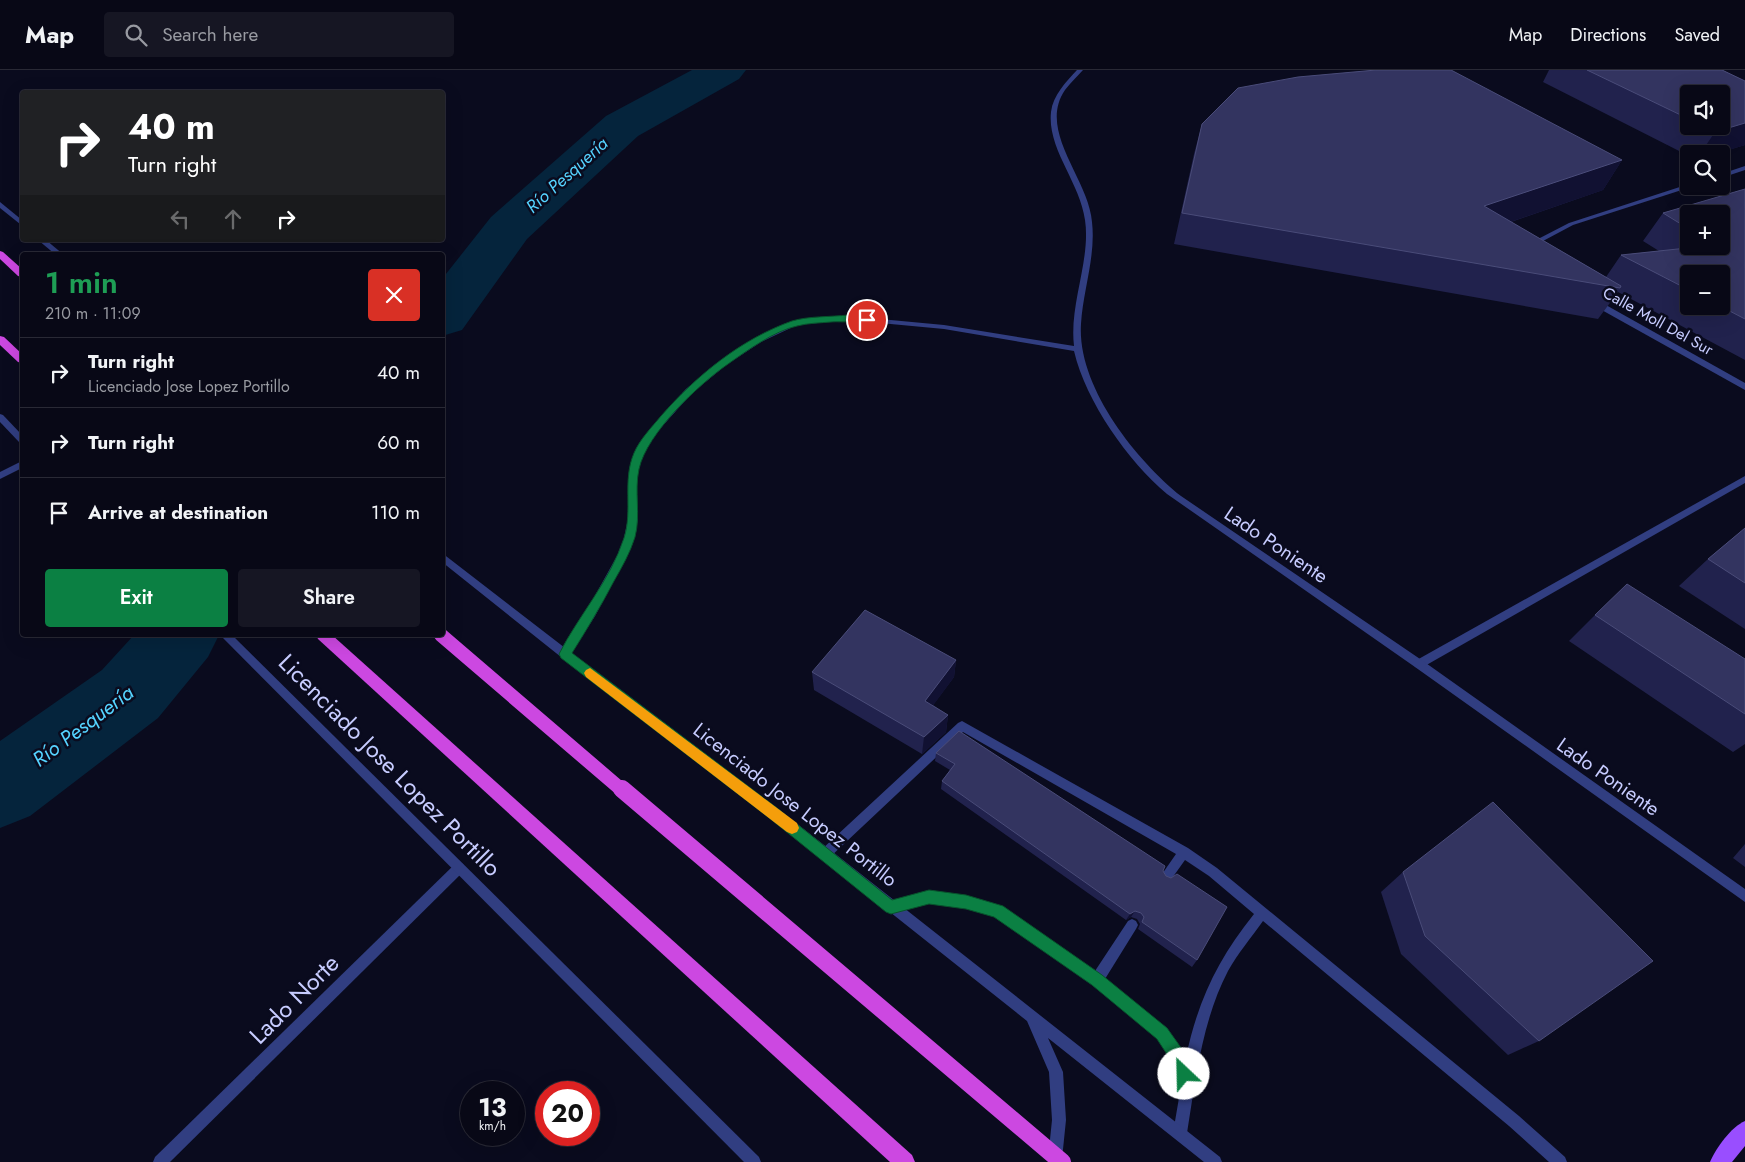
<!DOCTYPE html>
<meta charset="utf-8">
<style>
:root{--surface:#080816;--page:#161623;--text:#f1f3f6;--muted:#989aa1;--line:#292935;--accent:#0b8043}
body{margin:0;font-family:Jost,sans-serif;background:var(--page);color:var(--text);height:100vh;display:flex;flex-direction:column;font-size:19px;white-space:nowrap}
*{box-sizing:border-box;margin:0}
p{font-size:16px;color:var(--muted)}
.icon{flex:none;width:28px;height:28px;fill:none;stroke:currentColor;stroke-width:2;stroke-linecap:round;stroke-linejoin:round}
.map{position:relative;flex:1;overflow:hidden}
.sheet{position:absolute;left:20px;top:182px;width:425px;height:385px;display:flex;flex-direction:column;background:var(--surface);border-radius:5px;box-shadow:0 5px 20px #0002,0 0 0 1px var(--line)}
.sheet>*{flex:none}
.guide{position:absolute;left:20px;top:20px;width:425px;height:152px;border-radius:5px;box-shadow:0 5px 20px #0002,0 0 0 1px var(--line);background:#202124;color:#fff;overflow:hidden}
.tools{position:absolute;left:1680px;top:15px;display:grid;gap:10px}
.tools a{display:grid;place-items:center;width:50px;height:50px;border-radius:5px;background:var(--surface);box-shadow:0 5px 20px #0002,0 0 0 1px var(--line);font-size:25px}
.speed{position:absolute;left:460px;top:1011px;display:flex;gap:10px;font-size:25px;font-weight:700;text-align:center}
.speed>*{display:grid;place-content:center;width:65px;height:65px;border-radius:50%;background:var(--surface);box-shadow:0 5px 20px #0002,0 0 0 1px var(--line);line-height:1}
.speed small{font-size:12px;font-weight:400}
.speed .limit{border:8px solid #d22;background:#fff;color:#111}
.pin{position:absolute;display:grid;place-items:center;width:42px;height:42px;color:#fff;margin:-21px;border:2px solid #fff;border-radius:50%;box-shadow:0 1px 5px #0007}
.me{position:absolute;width:55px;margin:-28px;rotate:336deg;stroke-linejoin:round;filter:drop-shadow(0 0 4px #0008)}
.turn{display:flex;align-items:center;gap:18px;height:105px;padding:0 25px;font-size:22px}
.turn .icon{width:65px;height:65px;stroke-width:2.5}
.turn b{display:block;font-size:35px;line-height:42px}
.lanes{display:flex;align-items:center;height:48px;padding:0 25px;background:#0003;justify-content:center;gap:25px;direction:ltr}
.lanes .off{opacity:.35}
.round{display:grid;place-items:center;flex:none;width:52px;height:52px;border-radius:5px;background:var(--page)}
.head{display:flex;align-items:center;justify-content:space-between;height:85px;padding:0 25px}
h1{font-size:30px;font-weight:600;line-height:38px;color:#1e9e55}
.primary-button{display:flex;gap:10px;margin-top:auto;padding:10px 25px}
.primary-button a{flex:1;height:58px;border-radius:5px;background:var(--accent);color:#fff;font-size:20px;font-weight:600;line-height:58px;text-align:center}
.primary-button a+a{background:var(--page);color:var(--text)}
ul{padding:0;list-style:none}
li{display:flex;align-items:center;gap:15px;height:70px;padding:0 25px;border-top:1px solid var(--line)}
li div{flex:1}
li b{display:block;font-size:19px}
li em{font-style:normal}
header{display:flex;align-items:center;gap:30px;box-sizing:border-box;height:70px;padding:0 25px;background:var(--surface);border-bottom:1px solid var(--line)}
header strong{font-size:24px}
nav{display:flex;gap:28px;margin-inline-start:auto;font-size:18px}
.search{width:350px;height:45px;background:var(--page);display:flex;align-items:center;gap:12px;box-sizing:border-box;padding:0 18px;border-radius:5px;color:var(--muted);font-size:19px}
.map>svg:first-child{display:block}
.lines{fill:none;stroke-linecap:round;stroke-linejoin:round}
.river{fill:#05243c;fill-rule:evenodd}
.service{fill:#313e81;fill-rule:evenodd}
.minor{fill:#313e81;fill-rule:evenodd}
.tertiary{fill:#313e81;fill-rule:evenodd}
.primary{fill:#994eff;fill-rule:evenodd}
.trunk{fill:#cc48e1;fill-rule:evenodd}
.trunk-bridge-far1{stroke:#cc48e1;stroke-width:14}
.trunk-bridge{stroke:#cc48e1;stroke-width:18}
.wall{fill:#21224d;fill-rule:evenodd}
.shaded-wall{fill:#111132}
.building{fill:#333460;stroke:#4a4c79}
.route{fill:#0b8043;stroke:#07532c}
.slow{fill:#f59e0b}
.labels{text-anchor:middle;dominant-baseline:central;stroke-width:5;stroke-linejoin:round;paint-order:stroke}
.far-street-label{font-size:16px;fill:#c7ccff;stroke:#0a0b1e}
.far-water-label{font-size:18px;font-style:italic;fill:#55d3ff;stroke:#0a0b1e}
.street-label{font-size:20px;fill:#c7ccff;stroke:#0a0b1e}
.water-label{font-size:21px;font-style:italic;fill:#55d3ff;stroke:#0a0b1e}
.near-street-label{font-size:24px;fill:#c7ccff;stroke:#0a0b1e}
</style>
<header>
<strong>Map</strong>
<div class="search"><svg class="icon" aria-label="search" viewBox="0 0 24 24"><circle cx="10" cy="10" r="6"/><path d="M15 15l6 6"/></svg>Search here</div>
<nav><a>Map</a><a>Directions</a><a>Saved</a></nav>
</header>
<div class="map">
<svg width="1745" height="1092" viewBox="0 0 1745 1092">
<rect width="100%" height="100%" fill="#0a0b1e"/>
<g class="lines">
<!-- river -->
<g class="river">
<polygon points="692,0 746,0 739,9 638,66 527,169 462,260 442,266 442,209 491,147 606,46"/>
<polygon points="134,565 219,565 208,587 158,648 30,746 0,758 0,671 102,600"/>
</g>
<!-- service -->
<g class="service">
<polygon points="1745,96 1745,100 1721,108 1721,104"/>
<polygon points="1689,114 1689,116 1692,116 1691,117 1573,155 1543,171 1538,183 1531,181 1538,169 1569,153"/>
<polygon points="1591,230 1597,230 1745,313 1745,320 1591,234"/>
<polygon points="1745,406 1745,413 1423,597 1419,598 1415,597 1414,594 1415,591"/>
<path d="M962 651 1188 778 1217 798 1519 1046 1565 1087 1567 1092H1549L1509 1056 1263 851C1251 868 1238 883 1228 901 1202 951 1196 1008 1187 1063L1185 1068 1180 1070 1175 1068 1173 1063 1181 1016 1175 994 1157 968 1092 915 995 846 966 838 929 833 891 843 887 841 885 837 887 833 891 831 929 821 966 826 998 835 1095 901 1128 851 1132 849 1136 851 1138 855 1136 859 1105 909 1167 958 1186 987C1198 930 1218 889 1254 844L1209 806 1185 790 1170 811 1166 813 1162 811 1160 807 1176 784 963 662 829 788 825 790 821 788 819 784 821 780 958 653Z"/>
</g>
<!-- minor -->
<g class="minor">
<path d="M1077 0H1083C1077 7 1070 13 1065 20 1037 61 1089 109 1092 152 1096 186 1083 220 1081 254 1077 316 1135 389 1181 426L1423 591 1745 819V832L1415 597 1167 424C1128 391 1086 332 1074 281L944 259 848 250 797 255 761 272 726 295 692 323 658 361 644 382 638 399 636 414 638 449 634 468 627 486 595 546 569 587H561L560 584 561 581 587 540 617 486 624 468 628 449V414L630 399 637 380 652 357 686 319 720 291 755 268 795 251 848 246 944 255 1074 276C1069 234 1091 190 1085 150 1080 112 1047 79 1051 42 1053 25 1066 12 1077 0Z"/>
<polygon points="459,792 463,794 465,798 463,802 170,1092 153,1092 155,1087 455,794"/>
</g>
<!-- tertiary -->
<g class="tertiary">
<polygon points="0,132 22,150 22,155 20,154 0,138"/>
<polygon points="38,170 46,170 64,185 56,185"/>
<polygon points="0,344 3,345 22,365 22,373 19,372 0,352"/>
<polygon points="22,391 22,398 0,409 0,402"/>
<polygon points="442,483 569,581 777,738 1220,1087 1222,1092 1204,1092 1048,968 1063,1002 1066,1050 1062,1089 1061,1092 1049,1092 1048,1089 1052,1050 1049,1002 1027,951 769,746 561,587 442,492"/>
<polygon points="220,565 232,565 759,1087 761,1092 744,1092"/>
</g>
<!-- primary -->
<path class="primary" d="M1745 1051V1076L1732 1092H1710C1716 1078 1731 1057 1745 1051Z"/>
<!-- trunk -->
<g class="trunk">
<polygon points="0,181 3,182 22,199 22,207 18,206 0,189"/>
<polygon points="0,266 4,267 22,284 22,293 18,292 0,275"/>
<polygon points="316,565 332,565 912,1085 915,1092 890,1092 318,569"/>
</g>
<!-- trunk-bridge-far1 -->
<polyline class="trunk-bridge-far1" points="441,565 623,721"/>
<!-- trunk-bridge -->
<polyline class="trunk-bridge" points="622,719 1062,1092"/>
</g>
<!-- wall -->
<g class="wall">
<path d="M1549 0H1722L1745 11V75L1715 84H1689V86L1543 12ZM1689 24 1721 56H1689Z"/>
<path d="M1202 54 1622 90 1603 120 1511 152 1606 207 1621 185 1659 181 1643 171 1663 143 1745 119V290L1618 222 1598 249 1174 174 1194 84ZM1689 144 1721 176H1689ZM1689 204 1721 236H1689Z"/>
<polygon points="1745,458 1745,559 1679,516 1708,489"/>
<polygon points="1595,545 1745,589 1745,674 1733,682 1569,571"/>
<polygon points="956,590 954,607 933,635 948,645 946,662 922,684 814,620 812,602"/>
<polygon points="936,683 1163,801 1197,890 1192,897 1138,859 1140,854 1137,849 1131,847 1126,850 941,719 942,711 950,700 935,691"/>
<polygon points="1745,774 1745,797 1733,788"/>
<polygon points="1403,802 1539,971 1508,985 1401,884 1381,822"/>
</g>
<!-- shaded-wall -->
<g class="shaded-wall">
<polygon points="1745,53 1745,75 1715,84 1700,84 1715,62"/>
<polygon points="1622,90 1603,120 1467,167 1484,136"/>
<polygon points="956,590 954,607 924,648 925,631"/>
<polygon points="948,645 946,662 922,684 924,667"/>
<polygon points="1135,841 1131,847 1126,850 1130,844"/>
</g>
<!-- building -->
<g class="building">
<polygon points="1376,0 1451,0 1622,90 1484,136 1621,216 1620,218 1182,143 1202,54 1238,18 1298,7"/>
<polygon points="1587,0 1722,0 1745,11 1745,53 1715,62 1703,56 1721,56 1721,24 1689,24 1689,49"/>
<polygon points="1745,119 1745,249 1720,236 1721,236 1721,204 1689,204 1689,220 1621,185 1706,176 1721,176 1721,144 1689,144 1689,159 1663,143"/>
<polygon points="1745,458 1745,513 1708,489"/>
<polygon points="1627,514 1745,589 1745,644 1595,545"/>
<polygon points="865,540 956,590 925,631 948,645 924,667 812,602"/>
<polygon points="959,661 1165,796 1163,801 1166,806 1171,808 1177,804 1227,837 1197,890 1142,852 1144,847 1141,843 1135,841 1130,844 942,711 955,694 936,683"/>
<polygon points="1493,732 1653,891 1539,971 1425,866 1403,802"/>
</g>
<!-- route -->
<path class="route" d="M848 245 867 247 872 250C867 254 840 251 831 252 820 253 808 253 797 256 774 261 748 280 728 294 698 315 647 363 639 399 634 422 641 444 635 467 630 483 622 497 614 511 601 536 587 559 572 583L777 738 892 830 929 820 966 825 1003 836 1102 905 1167 958 1187 986 1192 1004 1190 1009 1184 1012 1179 1009 1174 995 1157 969 1092 915 994 847 966 839 929 834 891 844 886 842 768 747 561 588 559 584C579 545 610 511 624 468 633 440 622 411 634 383 640 369 652 357 661 346 696 306 741 269 792 251 808 246 831 247 848 245Z"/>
<!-- slow -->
<polygon class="slow" points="590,598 797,753 799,758 797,762 792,764 787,762 586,607 584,603 586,600"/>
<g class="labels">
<!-- far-street labels -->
<g class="far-street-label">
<text transform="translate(1658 251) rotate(29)">Calle Moll Del Sur</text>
</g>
<!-- far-water labels -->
<g class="far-water-label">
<text transform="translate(567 105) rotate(-42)">Río Pesquería</text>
</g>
<!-- street labels -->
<g class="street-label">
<text transform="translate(1276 475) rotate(34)">Lado Poniente</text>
<text transform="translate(1608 707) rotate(35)">Lado Poniente</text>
<text transform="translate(795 735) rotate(38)">Licenciado Jose Lopez Portillo</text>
</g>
<!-- water labels -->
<g class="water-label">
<text transform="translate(83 656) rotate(-37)">Río Pesquería</text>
</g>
<!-- near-street labels -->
<g class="near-street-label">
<text transform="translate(390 695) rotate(45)">Licenciado Jose Lopez Portillo</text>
<text transform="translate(294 929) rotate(-45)">Lado Norte</text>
</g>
</g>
</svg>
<div class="tools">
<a><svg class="icon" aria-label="sound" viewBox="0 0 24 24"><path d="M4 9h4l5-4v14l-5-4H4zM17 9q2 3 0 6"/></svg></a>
<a><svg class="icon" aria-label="search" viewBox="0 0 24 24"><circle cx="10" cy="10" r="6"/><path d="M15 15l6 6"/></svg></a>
<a>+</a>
<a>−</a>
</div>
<div class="speed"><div>13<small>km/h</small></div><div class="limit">20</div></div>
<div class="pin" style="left:867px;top:250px;background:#d93025"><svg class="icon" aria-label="arrive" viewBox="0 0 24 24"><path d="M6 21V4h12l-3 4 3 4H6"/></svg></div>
<svg class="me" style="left:1184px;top:1004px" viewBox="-20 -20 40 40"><circle r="19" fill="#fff"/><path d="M0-13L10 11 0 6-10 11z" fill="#0b8043"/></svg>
<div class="guide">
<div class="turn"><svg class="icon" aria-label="right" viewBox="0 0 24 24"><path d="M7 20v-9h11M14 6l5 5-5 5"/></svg><div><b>40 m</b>Turn right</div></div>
<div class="lanes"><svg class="icon off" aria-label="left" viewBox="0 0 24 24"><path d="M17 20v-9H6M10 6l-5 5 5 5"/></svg><svg class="icon off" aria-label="ahead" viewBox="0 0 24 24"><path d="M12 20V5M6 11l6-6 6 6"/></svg><svg class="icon" aria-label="right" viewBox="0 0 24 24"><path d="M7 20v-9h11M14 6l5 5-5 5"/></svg></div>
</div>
<section class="sheet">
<div class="head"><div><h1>1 min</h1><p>210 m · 11:09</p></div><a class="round" style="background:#d93025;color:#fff"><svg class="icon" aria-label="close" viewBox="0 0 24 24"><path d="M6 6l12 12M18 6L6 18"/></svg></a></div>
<ul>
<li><svg class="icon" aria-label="right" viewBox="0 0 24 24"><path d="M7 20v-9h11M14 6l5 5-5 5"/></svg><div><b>Turn right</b><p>Licenciado Jose Lopez Portillo</p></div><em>40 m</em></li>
<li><svg class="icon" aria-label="right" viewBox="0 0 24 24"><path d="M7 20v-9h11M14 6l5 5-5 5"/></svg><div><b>Turn right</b></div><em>60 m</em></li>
<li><svg class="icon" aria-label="arrive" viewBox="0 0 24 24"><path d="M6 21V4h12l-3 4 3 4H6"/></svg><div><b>Arrive at destination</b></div><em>110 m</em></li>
</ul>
<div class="primary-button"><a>Exit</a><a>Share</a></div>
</section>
</div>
